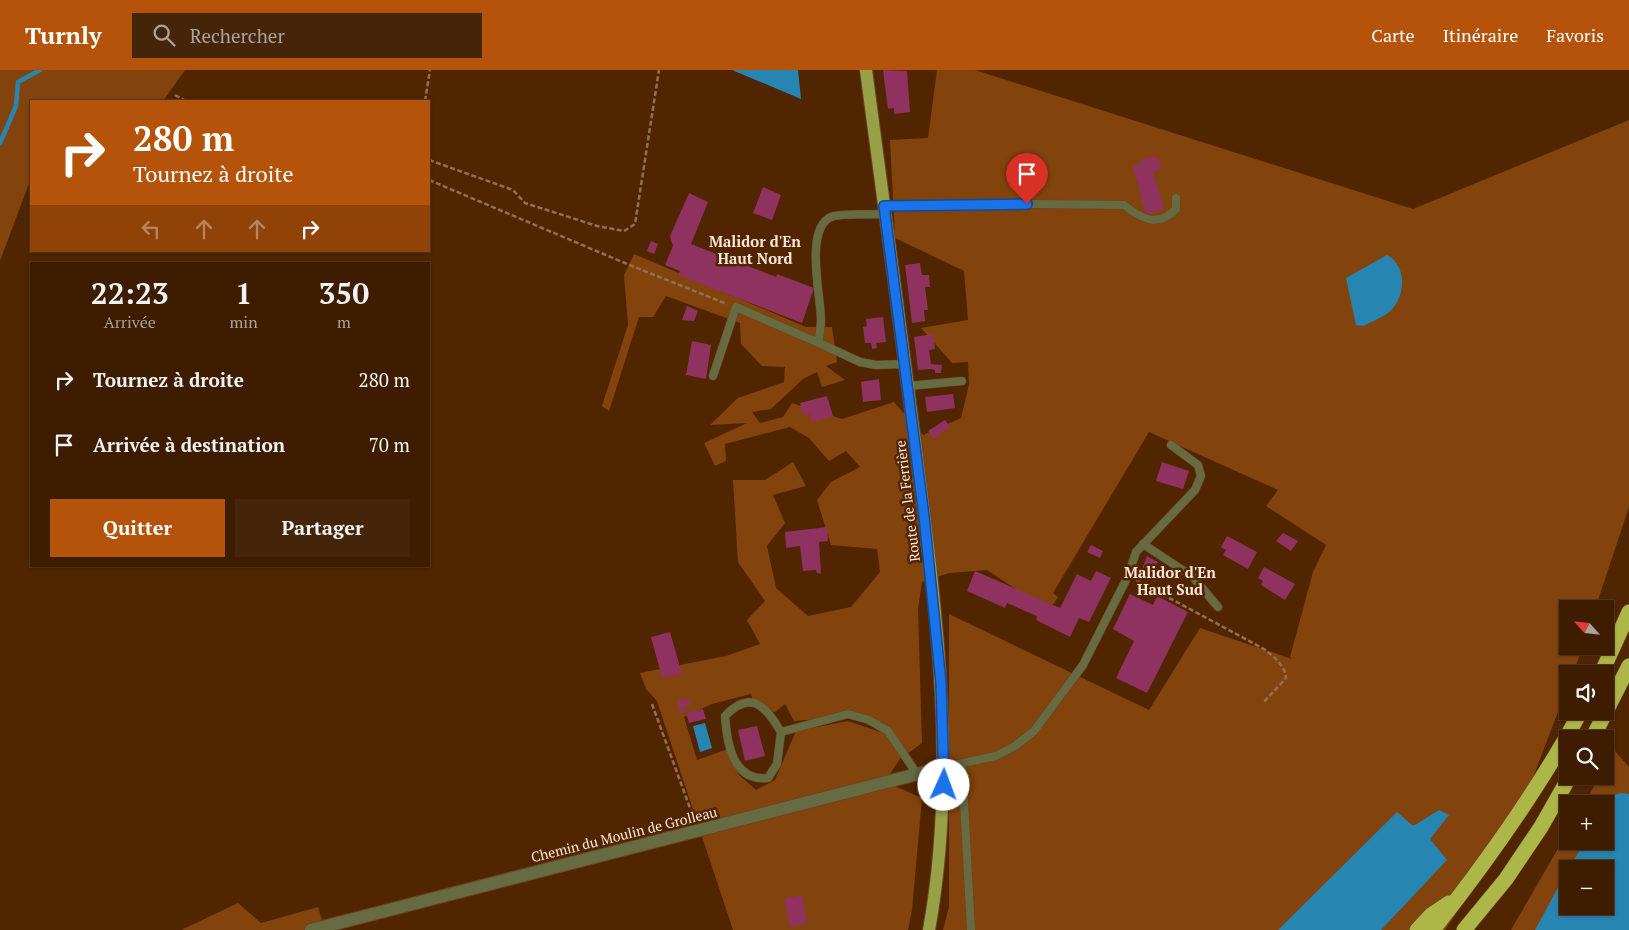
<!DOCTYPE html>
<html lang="fr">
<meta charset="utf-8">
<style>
:root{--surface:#3d1c00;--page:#44250a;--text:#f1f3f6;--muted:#ada199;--line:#563a22;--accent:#b45309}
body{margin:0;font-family:"PT Serif",serif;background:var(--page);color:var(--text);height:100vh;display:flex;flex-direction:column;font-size:19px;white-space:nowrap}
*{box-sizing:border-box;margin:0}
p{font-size:16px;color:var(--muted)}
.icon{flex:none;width:28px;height:28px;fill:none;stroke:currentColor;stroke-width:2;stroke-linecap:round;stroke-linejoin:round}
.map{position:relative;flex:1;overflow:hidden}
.details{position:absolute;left:30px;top:192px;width:400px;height:305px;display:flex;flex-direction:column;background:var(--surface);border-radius:0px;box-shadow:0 1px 4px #0004,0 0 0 1px var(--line)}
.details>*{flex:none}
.top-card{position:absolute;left:30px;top:30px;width:400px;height:152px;border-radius:0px;box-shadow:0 1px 4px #0004,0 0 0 1px var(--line);background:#b45309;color:#fff;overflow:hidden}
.needle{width:32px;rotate:297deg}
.controls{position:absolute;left:1559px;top:530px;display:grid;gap:10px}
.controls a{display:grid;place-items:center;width:55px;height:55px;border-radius:0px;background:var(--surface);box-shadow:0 1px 4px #0004,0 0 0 1px var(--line);font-size:25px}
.pin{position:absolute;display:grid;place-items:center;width:42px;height:42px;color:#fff;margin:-51px -21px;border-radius:50% 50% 50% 0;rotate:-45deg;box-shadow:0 0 5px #0007}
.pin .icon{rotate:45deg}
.me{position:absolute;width:55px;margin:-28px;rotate:2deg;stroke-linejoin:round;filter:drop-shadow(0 0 4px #0008)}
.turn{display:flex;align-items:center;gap:18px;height:105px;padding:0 20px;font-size:22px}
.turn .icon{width:65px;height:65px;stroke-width:2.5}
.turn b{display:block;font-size:35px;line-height:42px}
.lanes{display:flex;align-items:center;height:48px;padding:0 20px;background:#0003;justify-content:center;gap:25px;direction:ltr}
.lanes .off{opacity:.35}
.eta{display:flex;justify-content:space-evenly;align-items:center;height:85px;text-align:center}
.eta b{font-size:30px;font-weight:700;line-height:35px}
.action{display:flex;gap:10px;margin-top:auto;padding:10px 20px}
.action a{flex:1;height:58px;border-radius:0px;background:var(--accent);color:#fff;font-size:20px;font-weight:700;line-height:58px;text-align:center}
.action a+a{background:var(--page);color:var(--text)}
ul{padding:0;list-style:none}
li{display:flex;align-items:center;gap:15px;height:65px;padding:0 20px}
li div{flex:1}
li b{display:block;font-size:19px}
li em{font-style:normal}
header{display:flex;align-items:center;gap:30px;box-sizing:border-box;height:70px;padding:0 25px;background:var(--accent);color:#fff}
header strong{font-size:24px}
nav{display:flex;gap:28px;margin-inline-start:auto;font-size:18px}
.search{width:350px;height:45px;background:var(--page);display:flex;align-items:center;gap:12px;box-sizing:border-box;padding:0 18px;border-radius:0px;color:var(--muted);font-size:19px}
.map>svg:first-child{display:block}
.green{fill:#83430d;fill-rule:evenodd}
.water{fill:#2785b1}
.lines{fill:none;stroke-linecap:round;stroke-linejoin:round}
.stream{stroke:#2785b1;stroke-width:4.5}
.building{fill:#8f325f}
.lane-casing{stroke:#6d4423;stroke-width:9}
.street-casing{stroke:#6d4423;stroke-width:14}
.primary-casing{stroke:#6d4423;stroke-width:14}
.highway-casing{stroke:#6d4423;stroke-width:16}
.path{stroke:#936f53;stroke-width:2.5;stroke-dasharray:5 2.5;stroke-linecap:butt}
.lane{stroke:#666b42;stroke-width:8}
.street{stroke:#666b42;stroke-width:12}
.primary{stroke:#99a148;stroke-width:12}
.highway{stroke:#adb748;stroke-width:15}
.route-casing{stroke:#114b97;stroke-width:12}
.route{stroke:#1a73e8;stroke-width:9}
.labels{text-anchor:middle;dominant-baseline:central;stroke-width:5;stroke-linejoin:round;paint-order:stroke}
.street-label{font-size:14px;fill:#ffe8d9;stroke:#512500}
.neighbourhood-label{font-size:15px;font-weight:bold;fill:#ffe8d9;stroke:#512500}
</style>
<header>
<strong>Turnly</strong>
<div class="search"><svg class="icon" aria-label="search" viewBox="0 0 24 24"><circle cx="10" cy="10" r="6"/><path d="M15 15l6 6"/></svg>Rechercher</div>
<nav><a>Carte</a><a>Itinéraire</a><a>Favoris</a></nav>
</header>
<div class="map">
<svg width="1629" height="860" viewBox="0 0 1629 860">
<rect width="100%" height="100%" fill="#512500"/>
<!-- green -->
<g class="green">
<polygon points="0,0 185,0 163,31 31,31 31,108 0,191"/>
<polygon points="937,0 975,0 1413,139 1629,50 1629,437 1595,539 1568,539 1568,576 1583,576 1573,604 1568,604 1567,618 1515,755 1445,860 943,860 949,837 949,544 1149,640 1200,558 1292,589 1290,587 1313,502 1326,475 1266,436 1278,420 1149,362 1053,523 1058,527 1049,541 987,500 949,503 922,512 918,539 922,673 907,684 888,657 846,641 819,649 794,651 785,634 775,642 755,638 751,624 712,634 684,647 697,690 728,679 739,705 756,720 775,710 796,661 848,651 886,664 901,687 885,712 922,728 912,840 908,860 733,860 657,631 646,619 640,603 726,586 760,574 747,550 765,531 738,492 733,410 765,410 793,392 806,416 773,425 785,453 767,476 776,518 808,546 851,537 880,502 877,479 831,475 817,430 831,412 860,397 846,381 829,391 809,368 790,357 725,374 726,391 715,396 704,373 747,353 710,355 738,328 784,312 785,297 762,296 741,274 740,253 666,226 653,247 639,247 609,341 602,336 628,255 624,205 634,184 806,257 832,257 837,292 826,296 845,310 822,317 817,302 803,309 771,339 752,342 760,353 783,347 792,333 842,349 894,332 923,365 961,348 969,314 968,292 952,293 921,258 968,250 964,201 895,168 890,70 928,68"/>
<path d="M1615 681 1629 697V860H1511L1567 763 1568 771H1605V734H1584L1600 706H1605V698ZM1568 799H1605V836H1568Z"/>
<polygon points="238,833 261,853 318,837 325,860 181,860"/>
</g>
<!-- water -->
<g class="water">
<polygon points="732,0 798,0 801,29"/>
<path d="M1387 185C1408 196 1406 229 1388 243 1381 248 1371 252 1363 256L1356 255 1346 208Z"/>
<polygon points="705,653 712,678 700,682 693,656"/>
<polygon points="1621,723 1629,724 1629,860 1535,860 1567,801 1568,836 1605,836 1605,799 1569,799 1585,771 1605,771 1605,736 1613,725"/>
<polygon points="1439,740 1449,745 1430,769 1447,790 1381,860 1278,860 1397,742 1412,755 1415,755"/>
</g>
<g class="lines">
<!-- stream -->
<polyline class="stream" points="0,73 16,36 18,12 40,0"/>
</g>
<!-- building -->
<g class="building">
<polygon points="883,0 907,1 910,42 894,44 894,38 888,39"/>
<polygon points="1154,86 1155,89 1159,88 1161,99 1153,102 1164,139 1146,145 1133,96 1141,94 1140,90"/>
<polygon points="763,117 781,125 772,150 753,143"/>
<polygon points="689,123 708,132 691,174 776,207 777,204 814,218 802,253 678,205 680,201 665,195 673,176 670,166"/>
<polygon points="651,171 658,174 654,184 647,181"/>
<polygon points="920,193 922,205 929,205 930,217 925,217 928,240 924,240 925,251 912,253 905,195"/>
<polygon points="687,236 698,241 694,251 682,250"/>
<polygon points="883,247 886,272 876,273 877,278 872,279 871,273 865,273 863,257 867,256 866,249"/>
<polygon points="933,264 935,279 929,280 931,294 942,295 941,303 935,303 935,300 931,299 918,300 914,267"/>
<polygon points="692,271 711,275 706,309 686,305"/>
<polygon points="879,309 881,330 863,332 861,312"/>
<polygon points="953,324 955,338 927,342 925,327"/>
<polygon points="827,326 833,346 812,352 810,344 804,346 800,333"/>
<polygon points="945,350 950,357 933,369 928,361"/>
<polygon points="1162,392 1189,401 1183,419 1156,411"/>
<polygon points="827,457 828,471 819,472 821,504 817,503 816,500 803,501 800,476 786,478 785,462"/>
<polygon points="1283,463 1298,471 1291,481 1276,471"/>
<polygon points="1227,466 1257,482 1248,499 1223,485 1226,480 1221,477"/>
<polygon points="1091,475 1103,481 1100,488 1087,482"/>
<polygon points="1147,486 1158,492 1154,500 1159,502 1155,512 1140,504"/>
<polygon points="1264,497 1295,514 1285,530 1261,515 1263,511 1258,508"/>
<polygon points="975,501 1060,538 1077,504 1091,511 1096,501 1111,508 1089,552 1079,548 1070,567 1036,550 1037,546 1007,533 1005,538 967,521"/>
<polygon points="1130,524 1153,535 1157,526 1188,542 1147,623 1116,608 1134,571 1113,559"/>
<polygon points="670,562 682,604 662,608 651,567"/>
<polygon points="688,628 690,635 684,636 685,643 681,644 677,631"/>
<polygon points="703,639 706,649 689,653 686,643"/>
<polygon points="757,656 765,686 745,691 738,660"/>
<polygon points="802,825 807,853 790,857 784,829"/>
</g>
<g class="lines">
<!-- lane casing -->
<g class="lane-casing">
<g id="lane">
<path d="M884 136 950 133 1124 135C1141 149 1158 158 1176 139V128"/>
<path d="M885 144C874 145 840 143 831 147 804 159 821 227 821 250 821 257 819 265 819 273L860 292 876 295 905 294"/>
<polyline points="713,306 736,237 819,273"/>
<polyline points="908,316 962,311"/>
<polyline points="1143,474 1193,507 1218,537"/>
<path d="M781 662C766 636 751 619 725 646 727 674 733 712 768 708L777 694 781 662 848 644 869 650 888 661 917 704"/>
<polyline points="962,695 971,860"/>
<polyline points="945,697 996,686 1015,676 1034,661 1083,595 1128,506 1136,482 1195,420 1201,406 1198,395 1171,375"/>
</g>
</g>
<!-- street casing -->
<g class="street-casing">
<polyline id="street" points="311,860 945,697"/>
</g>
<!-- primary casing -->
<g class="primary-casing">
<path id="primary" d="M866 0C883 127 900 253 916 380 936 538 958 701 929 860"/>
</g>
<!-- highway casing -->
<g class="highway-casing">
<g id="highway">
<polyline points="1601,604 1629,542"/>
<polyline points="1592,669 1629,596"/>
<polyline points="1417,860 1431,845 1449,833"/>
<path d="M1433 860C1488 790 1539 719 1581 641"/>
<polyline points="1464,860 1506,809 1541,757 1570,706"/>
</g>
</g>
<!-- path -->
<g class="path">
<polyline points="175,25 186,31"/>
<polyline points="425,31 430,0"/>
<polyline points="429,90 513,120 525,133 597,156 624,161 635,154 659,0"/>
<polyline points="429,110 627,194 727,234"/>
<path d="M1136 510 1264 579C1274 587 1285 595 1286 608L1264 632"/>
<polyline points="652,634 694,749"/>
</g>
<!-- lane -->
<use href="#lane" class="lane"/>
<!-- street -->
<use href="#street" class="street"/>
<!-- primary -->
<use href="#primary" class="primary"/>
<!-- highway -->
<use href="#highway" class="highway"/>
</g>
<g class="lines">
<!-- route casing -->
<g class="route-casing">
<polyline id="route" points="944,715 941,613 924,446 884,136 1027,134"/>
</g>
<!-- route -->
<use href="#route" class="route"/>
</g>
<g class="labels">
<!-- street labels -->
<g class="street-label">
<text transform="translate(907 431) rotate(-97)">Route de la Ferrière</text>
<text transform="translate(624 764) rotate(-14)">Chemin du Moulin de Grolleau</text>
</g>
<!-- neighbourhood labels -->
<g class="neighbourhood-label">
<text x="755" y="171">Malidor d'En<tspan x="755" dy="17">Haut Nord</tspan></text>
<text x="1170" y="502">Malidor d'En<tspan x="1170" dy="17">Haut Sud</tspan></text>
</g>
</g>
</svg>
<div class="controls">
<a><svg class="needle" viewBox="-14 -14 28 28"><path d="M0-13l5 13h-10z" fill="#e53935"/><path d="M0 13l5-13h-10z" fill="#ada199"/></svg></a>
<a><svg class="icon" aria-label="sound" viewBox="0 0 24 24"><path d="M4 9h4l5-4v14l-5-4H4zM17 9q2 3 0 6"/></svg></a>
<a><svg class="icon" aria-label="search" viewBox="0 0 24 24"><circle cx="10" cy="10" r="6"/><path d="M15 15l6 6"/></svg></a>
<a>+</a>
<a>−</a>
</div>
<div class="pin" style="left:1027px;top:134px;background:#d93025"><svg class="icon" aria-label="arrive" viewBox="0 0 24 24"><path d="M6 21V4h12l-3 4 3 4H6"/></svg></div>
<svg class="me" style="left:944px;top:715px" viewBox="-20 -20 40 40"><circle r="19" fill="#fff"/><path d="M0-13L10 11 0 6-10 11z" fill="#1a73e8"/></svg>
<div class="top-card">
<div class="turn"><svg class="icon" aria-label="right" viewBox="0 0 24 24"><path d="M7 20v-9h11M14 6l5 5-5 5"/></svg><div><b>280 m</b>Tournez à droite</div></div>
<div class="lanes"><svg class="icon off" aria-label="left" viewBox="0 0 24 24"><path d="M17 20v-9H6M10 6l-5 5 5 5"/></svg><svg class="icon off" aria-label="ahead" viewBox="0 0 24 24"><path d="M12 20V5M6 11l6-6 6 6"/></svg><svg class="icon off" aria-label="ahead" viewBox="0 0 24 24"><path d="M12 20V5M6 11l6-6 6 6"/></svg><svg class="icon" aria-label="right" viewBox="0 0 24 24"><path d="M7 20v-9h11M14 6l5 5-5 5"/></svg></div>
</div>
<section class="details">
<div class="eta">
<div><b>22:23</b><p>Arrivée</p></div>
<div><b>1</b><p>min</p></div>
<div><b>350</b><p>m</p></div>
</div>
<ul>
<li><svg class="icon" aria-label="right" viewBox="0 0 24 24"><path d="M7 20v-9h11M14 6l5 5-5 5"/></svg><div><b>Tournez à droite</b></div><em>280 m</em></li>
<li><svg class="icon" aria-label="arrive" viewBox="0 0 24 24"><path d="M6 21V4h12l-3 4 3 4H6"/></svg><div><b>Arrivée à destination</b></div><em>70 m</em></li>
</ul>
<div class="action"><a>Quitter</a><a>Partager</a></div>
</section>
</div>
